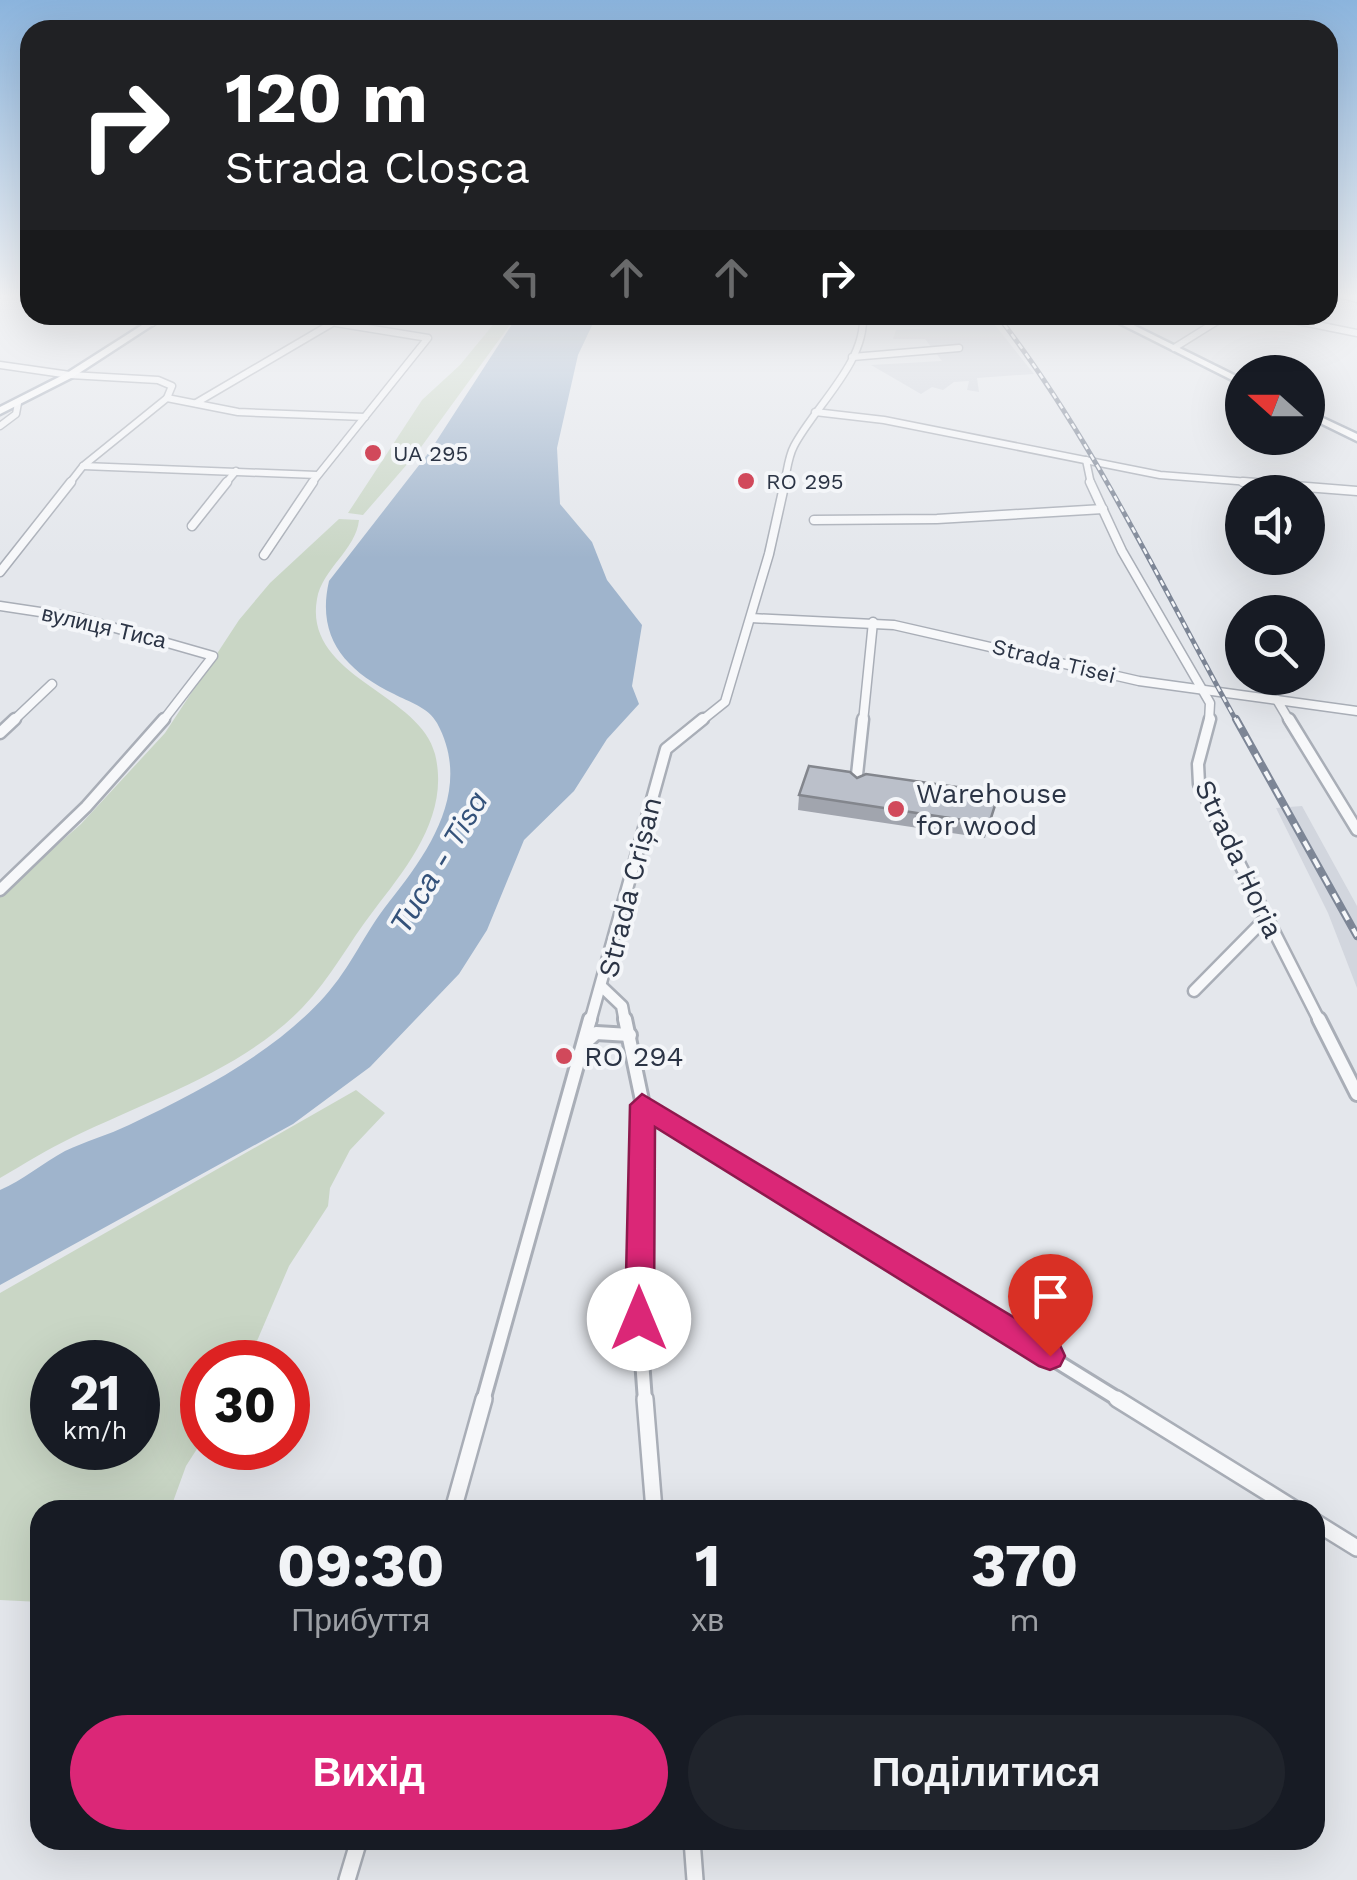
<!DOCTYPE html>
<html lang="uk">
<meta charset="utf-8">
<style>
:root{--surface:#171b24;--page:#20242c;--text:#f1f3f6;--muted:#9ea1a6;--accent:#db2777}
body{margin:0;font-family:"Work Sans",sans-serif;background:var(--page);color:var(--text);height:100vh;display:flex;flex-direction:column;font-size:38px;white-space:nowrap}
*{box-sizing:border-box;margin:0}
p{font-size:32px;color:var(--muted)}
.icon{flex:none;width:55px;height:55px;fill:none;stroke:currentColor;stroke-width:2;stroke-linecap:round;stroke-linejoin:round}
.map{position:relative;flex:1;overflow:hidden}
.sheet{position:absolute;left:30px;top:1500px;width:1295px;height:350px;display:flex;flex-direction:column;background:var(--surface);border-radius:30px;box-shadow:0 10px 40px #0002}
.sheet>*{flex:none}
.guide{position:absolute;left:20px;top:20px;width:1318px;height:305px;border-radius:30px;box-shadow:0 10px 40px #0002;background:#202124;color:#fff;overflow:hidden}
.needle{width:65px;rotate:291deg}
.fabs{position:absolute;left:1225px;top:355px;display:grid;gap:20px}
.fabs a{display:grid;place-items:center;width:100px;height:100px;border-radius:50%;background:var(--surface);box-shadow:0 10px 40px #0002;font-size:50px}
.speed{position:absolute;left:30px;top:1340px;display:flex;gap:20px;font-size:50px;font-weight:700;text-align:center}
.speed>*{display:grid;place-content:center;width:130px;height:130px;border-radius:50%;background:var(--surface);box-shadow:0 10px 40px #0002;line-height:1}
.speed small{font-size:25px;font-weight:400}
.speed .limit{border:15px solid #d22;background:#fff;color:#111}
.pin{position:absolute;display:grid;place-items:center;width:85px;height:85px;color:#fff;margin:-102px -42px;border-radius:50% 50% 50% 0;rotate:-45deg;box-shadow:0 0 10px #0007}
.pin .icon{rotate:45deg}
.me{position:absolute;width:110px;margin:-55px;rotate:0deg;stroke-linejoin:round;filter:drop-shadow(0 0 8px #0008)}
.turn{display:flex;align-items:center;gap:35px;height:210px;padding:0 40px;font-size:45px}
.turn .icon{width:130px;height:130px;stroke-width:2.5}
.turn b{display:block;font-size:70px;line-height:85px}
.lanes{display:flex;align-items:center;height:95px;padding:0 40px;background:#0003;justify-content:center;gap:50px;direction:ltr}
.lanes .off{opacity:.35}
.eta{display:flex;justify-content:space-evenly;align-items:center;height:170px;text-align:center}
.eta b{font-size:60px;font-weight:700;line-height:70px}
.primary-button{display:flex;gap:20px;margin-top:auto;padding:20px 40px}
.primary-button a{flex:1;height:115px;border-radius:60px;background:var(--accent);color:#fff;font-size:40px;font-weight:700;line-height:115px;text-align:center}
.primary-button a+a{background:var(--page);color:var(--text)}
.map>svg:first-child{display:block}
.built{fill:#d2d6de}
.green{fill:#c9d6c5;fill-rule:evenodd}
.water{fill:#9fb4cc}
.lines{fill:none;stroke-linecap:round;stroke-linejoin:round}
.minor-far4-casing{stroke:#a9aeb7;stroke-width:9}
.minor-far3-casing{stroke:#a9aeb7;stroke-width:11}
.minor-far2-casing{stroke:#a9aeb7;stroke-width:15}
.minor-far1-casing{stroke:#a9aeb7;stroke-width:18}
.minor-casing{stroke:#a9aeb7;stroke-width:20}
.tertiary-casing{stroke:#a9aeb7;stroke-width:9}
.primary-casing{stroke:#a3abb8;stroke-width:5}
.minor-far4{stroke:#f7f8fa;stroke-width:6}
.minor-far3{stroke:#f7f8fa;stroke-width:8}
.minor-far2{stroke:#f7f8fa;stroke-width:10}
.minor-far1{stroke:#f7f8fa;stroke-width:12}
.minor{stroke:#f7f8fa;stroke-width:15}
.tertiary{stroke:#f7f8fa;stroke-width:6}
.primary{fill:#fff;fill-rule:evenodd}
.rail-far1-casing{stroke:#7d8696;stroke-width:5}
.rail-casing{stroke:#7d8696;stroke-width:8}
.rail-far1{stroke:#f4f6f9;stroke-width:2.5;stroke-dasharray:6;stroke-linecap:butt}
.rail{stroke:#f4f6f9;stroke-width:4;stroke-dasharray:10;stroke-linecap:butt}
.wall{fill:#a1a5ae}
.building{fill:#bbc0ca;stroke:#83868d;stroke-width:2.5}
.route{fill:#db2777;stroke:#8e194d;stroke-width:2.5}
.poi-dot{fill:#d1495b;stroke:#f4f6f9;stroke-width:4}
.labels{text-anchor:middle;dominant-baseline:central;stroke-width:8;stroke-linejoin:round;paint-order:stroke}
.far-poi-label{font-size:22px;fill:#2b3445;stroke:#f4f6f9;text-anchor:start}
.far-street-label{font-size:22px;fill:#2b3445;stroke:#f4f6f9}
.poi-label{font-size:28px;fill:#2b3445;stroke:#f4f6f9;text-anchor:start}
.street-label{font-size:28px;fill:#2b3445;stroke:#f4f6f9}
.water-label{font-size:30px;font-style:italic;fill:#34527a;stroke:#f4f6f9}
</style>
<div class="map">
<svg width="1357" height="1880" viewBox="0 0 1357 1880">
<rect width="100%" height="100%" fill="#e4e7ec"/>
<!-- built -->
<g class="built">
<polygon points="867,315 987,315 1034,374 977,378 979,392 967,390 969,381 954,382 943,390 932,387 921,394 871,365 942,361 925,339 893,339 896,330 932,328 867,324"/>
<polygon points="1302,806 1357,906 1357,988 1328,913 1276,808"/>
</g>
<!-- green -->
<g class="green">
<polygon points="501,315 517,315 416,454 363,515 348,513 422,400 460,365"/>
<path d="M339 519 359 520C356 550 322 569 317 599 303 677 420 693 435 754 450 815 408 866 374 910 349 942 331 978 302 1008 242 1070 149 1100 73 1137 48 1149 24 1164 0 1178V895L81 824 165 733 239 620 270 583Z"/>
<path d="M356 1090 385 1113 350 1150 330 1188 328 1206 289 1266 248 1362H202V1441L186 1466 170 1510H40V1602L0 1600V1293ZM138 1362V1448H52V1362Z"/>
</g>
<!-- water -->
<path class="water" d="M518 315H597L578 355 557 448 560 504 592 542 607 580 642 625 632 686 639 704 607 739 574 791 524 840 487 930 459 974 370 1067 293 1124 0 1285V1190C23 1180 43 1163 65 1151 86 1141 108 1135 129 1125 198 1092 273 1054 325 996 351 967 365 932 389 902 429 852 473 789 437 723 428 707 409 702 394 694 345 670 316 637 329 581L430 451Z"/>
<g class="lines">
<!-- minor-far4 casing -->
<g class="minor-far4-casing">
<g id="minor-far4">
<polyline points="1342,295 1357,299"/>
<polyline points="97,315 152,323"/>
<polyline points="1268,315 1357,333"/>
<polyline points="1174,348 1227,315"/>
<polyline points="852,357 959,348"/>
<polyline points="70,375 158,380 172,386 167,398 238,412 365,417"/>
<polyline points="196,403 346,315"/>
<polyline points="815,412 884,420 1160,475 1274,484"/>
<polyline points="1086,460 1091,484"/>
<polyline points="83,466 317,475"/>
<polyline points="69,484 83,466 167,398"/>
<polyline points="225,484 236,471"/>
<polyline points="311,484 428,338 336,323"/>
<path d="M784 484C787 472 788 457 794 446 815 406 866 363 863 315"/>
</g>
</g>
<!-- minor-far3 casing -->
<g class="minor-far3-casing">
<g id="minor-far3">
<polyline points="1090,482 1122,551 1210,703 1209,722"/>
<polyline points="1243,482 1357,491"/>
<polyline points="814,520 937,519 1103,509"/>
<polyline points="192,526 227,482"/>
<polyline points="264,555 313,482"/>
<polyline points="0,572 71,482"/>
<polyline points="0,606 80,618 213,656 162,722"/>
<polyline points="751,618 894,625 1139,681 1357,711"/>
<polyline points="1277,700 1290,722"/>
<polyline points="12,722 52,684"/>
<polyline points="700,722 725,702 769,554 785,482"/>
<polyline points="863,722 873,622"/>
</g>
</g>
<!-- minor-far2 casing -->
<g class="minor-far2-casing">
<g id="minor-far2">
<polyline points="1210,719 1198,764 1199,784 1320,1022"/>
<polyline points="1289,719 1357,830"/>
<polyline points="0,733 15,719"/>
<polyline points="856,784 863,719"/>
<polyline points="0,890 86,807 164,719"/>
<polyline points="601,986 622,1006 625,1022"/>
<polyline points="1194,991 1266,918"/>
<polyline points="590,1022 666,749 703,719"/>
</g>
</g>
<!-- minor-far1 casing -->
<g class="minor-far1-casing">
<g id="minor-far1">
<polyline points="625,1019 643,1105 639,1319 645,1401"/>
<polyline points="1319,1019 1357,1094"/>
<polyline points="585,1043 596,1033 630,1035"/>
<polyline points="643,1105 1121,1401"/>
<polyline points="483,1401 590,1019"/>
</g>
</g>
<!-- minor casing -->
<g class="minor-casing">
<g id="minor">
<polyline points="645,1399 654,1510"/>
<polyline points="1117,1399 1296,1510"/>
<polyline points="453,1510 484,1399"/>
<polyline points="1315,1522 1357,1548"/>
<polyline points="692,1840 695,1880"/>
<polyline points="347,1880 359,1840"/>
</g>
</g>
<!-- tertiary casing -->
<g class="tertiary-casing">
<g id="tertiary">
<polyline points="0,365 70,375"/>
<polyline points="0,426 16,414 18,403"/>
</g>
</g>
<!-- primary casing -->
<g class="primary-casing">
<g id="primary">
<polygon points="158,315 168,315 73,377 0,414 0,407 67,373"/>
<polygon points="1103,315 1113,315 1242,379 1242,385"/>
<polygon points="1308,411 1357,434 1357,441 1308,417"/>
</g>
</g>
<!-- minor-far4 -->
<use href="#minor-far4" class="minor-far4"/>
<!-- minor-far3 -->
<use href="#minor-far3" class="minor-far3"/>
<!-- minor-far2 -->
<use href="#minor-far2" class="minor-far2"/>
<!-- minor-far1 -->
<use href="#minor-far1" class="minor-far1"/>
<!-- minor -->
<use href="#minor" class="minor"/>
<!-- tertiary -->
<use href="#tertiary" class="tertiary"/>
<!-- primary -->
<use href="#primary" class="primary"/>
<!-- rail-far1 casing -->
<g class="rail-far1-casing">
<path id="rail-far1" d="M997 315C1093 438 1161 586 1237 722"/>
</g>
<!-- rail casing -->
<g class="rail-casing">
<polyline id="rail" points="1236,719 1357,936"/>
</g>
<!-- rail-far1 -->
<use href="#rail-far1" class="rail-far1"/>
<!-- rail -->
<use href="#rail" class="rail"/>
</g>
<!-- wall -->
<polygon class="wall" points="857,778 999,793 985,838 798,810 799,795"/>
<!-- building -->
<polygon class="building" points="809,766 850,772 857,778 866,774 999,793 989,824 799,795"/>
<!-- sky -->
<linearGradient id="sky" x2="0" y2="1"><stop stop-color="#8bb4dd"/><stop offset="0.53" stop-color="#f3f4f6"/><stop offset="1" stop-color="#f3f4f6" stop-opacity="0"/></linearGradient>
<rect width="1357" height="558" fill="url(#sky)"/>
<!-- route -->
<polygon class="route" points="642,1094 1060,1345 1065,1356 1060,1366 1050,1370 1039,1366 655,1127 654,1319 650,1329 639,1333 629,1329 625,1319 630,1105"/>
<!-- markers -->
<g class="poi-dot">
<circle cx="373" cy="453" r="10"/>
<circle cx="746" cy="481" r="10"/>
<circle cx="896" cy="809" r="10"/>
<circle cx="564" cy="1056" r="10"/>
</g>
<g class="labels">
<!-- far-poi labels -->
<g class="far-poi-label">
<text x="393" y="453">UA 295</text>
<text x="766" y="481">RO 295</text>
</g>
<!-- far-street labels -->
<g class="far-street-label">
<text transform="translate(104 627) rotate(13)">вулиця Тиса</text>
<text transform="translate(1054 661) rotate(14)">Strada Tisei</text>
</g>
<!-- poi labels -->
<g class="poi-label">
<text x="916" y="793">Warehouse<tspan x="916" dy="32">for wood</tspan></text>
<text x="584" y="1056">RO 294</text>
</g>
<!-- street labels -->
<g class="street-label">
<text transform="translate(1239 859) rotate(65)">Strada Horia</text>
<text transform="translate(630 887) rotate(-76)">Strada Crișan</text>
</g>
<!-- water labels -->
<g class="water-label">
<text transform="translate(439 862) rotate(-59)">Тиса - Tisa</text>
</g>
</g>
</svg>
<div class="fabs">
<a><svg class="needle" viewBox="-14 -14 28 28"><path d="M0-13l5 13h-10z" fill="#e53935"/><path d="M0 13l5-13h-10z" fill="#9ea1a6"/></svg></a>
<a><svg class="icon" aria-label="sound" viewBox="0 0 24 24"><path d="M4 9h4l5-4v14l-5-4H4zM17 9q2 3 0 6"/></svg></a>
<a><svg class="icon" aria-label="search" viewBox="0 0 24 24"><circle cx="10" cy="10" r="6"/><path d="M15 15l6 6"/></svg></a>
</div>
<div class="speed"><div>21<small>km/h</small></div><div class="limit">30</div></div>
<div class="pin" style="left:1050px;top:1356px;background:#d93025"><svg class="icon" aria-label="arrive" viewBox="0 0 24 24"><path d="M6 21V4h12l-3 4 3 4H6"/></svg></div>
<svg class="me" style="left:639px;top:1319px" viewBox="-20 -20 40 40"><circle r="19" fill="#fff"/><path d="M0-13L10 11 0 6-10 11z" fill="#db2777"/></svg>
<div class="guide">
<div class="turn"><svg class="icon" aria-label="right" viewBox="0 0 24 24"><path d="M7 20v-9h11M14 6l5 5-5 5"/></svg><div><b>120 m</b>Strada Cloșca</div></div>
<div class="lanes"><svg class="icon off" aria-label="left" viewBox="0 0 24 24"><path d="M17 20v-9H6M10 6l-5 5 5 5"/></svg><svg class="icon off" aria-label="ahead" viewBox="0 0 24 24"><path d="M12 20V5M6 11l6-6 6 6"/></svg><svg class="icon off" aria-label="ahead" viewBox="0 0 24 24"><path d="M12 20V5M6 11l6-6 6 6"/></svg><svg class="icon" aria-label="right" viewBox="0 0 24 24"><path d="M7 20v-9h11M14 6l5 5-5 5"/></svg></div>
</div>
<section class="sheet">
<div class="eta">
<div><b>09:30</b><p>Прибуття</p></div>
<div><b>1</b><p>хв</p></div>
<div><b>370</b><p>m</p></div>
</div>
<div class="primary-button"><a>Вихід</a><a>Поділитися</a></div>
</section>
</div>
